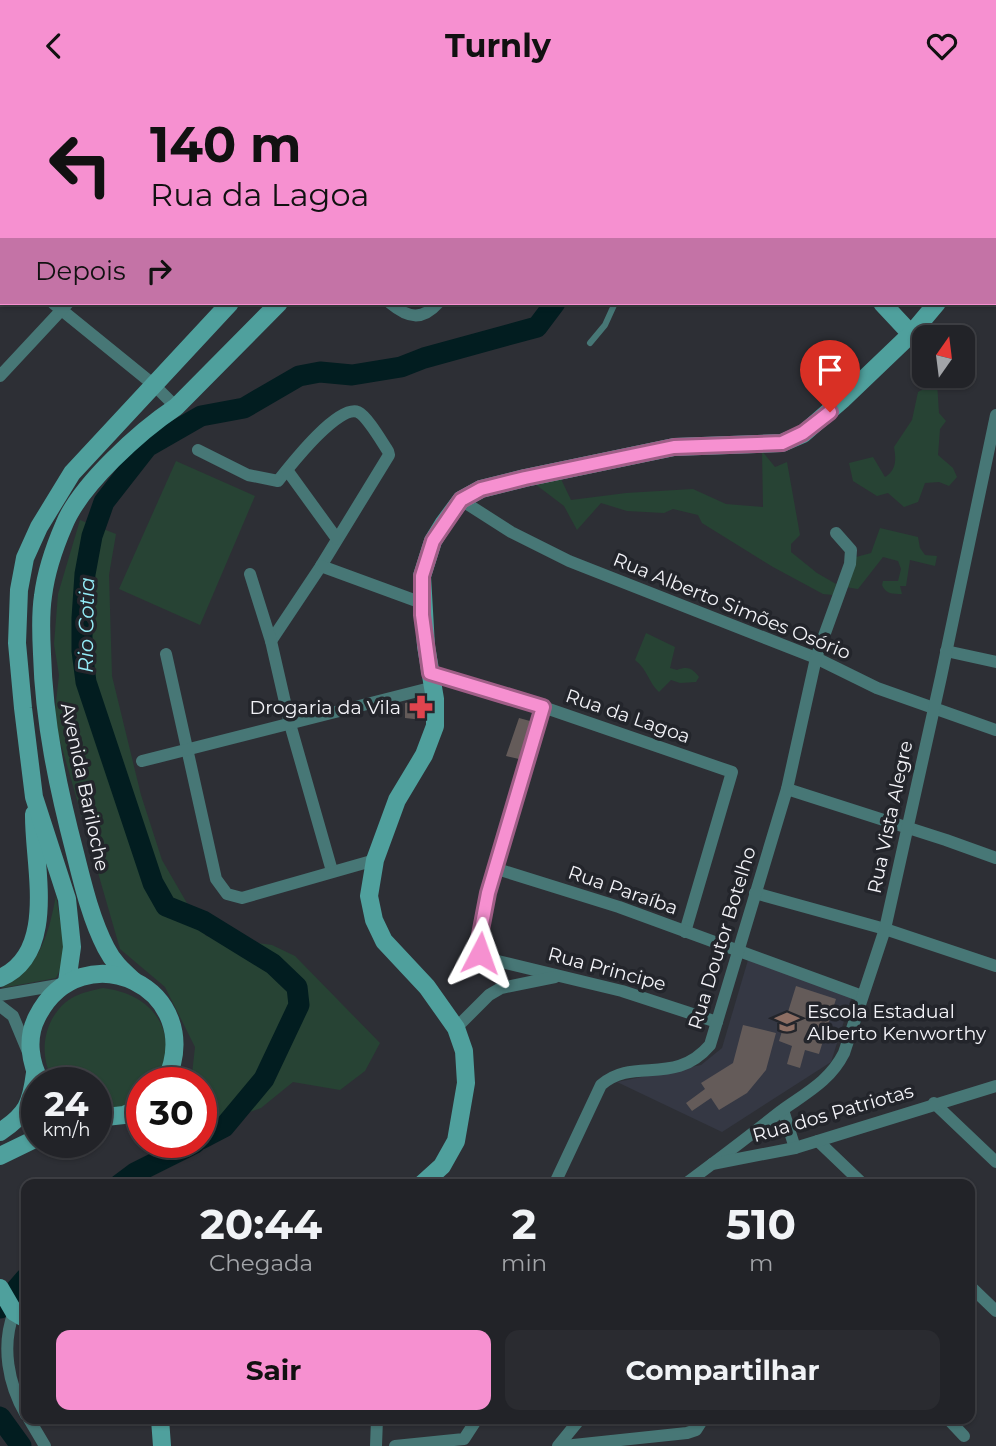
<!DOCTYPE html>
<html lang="pt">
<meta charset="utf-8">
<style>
:root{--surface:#222328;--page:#2a2b30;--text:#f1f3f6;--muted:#a2a4a8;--line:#3f4045;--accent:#f690d0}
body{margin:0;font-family:Montserrat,sans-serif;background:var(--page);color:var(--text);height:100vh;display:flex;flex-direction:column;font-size:26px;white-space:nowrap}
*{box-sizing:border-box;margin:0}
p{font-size:23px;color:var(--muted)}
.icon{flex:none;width:38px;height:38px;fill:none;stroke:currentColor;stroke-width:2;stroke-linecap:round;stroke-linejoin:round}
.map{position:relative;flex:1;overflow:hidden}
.drawer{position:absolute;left:21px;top:1088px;width:954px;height:245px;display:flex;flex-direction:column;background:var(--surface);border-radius:14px;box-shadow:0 2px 5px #0004,0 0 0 2px var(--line)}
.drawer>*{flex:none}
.guide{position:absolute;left:0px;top:0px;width:998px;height:214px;box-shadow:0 2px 5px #0004,0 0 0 2px var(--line);background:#f690d0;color:#111;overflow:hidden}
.needle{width:46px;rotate:14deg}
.buttons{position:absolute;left:912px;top:234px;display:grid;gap:14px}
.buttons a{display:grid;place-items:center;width:63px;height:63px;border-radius:14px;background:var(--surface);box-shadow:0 2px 5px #0004,0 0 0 2px var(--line);font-size:35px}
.speed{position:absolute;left:21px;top:976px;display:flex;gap:14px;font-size:35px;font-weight:700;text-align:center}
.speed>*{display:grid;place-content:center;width:91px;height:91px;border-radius:50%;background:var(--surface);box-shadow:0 2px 5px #0004,0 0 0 2px var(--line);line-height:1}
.speed small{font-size:18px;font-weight:400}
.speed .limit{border:10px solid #d22;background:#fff;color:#111}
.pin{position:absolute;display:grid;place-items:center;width:60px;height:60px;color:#fff;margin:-72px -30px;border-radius:50% 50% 50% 0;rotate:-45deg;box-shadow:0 0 7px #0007}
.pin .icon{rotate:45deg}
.me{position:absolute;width:77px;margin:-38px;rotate:4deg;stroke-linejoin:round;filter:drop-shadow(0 0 5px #0008)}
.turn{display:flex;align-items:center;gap:24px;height:147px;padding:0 35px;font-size:32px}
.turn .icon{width:91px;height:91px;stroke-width:2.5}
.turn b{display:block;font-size:49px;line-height:60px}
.then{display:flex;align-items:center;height:66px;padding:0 35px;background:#0003;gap:14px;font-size:26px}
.eta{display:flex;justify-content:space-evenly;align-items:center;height:119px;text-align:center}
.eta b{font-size:42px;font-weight:700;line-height:49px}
.primary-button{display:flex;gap:14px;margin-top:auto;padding:14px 35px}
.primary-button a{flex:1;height:80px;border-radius:14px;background:var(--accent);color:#111;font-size:28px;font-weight:700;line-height:80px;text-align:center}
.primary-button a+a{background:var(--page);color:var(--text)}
header{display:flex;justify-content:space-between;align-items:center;height:91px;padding:0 35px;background:var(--accent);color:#111;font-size:32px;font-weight:700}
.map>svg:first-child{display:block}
.built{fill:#353844}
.green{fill:#274334}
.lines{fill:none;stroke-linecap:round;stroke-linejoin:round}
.river{stroke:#021d20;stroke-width:21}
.building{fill:#645b59}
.lane{stroke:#477776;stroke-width:6}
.street{stroke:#477776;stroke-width:12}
.secondary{stroke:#4fa09d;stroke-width:18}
.route-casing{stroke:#a05e87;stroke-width:18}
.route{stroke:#f690d0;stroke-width:12}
.labels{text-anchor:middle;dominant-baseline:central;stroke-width:7;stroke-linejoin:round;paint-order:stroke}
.street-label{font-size:19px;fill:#f3f3f8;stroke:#23252b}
.poi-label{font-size:19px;fill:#f3f3f8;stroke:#23252b;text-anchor:end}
.water-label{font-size:21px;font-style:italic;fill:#94edf8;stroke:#23252b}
</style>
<header><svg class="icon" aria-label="back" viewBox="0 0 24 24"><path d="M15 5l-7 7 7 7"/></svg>Turnly<svg class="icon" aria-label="heart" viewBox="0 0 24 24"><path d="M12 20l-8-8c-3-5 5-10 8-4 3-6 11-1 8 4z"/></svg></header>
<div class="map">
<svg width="996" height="1355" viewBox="0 0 996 1355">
<rect width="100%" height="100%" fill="#2d2f35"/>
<!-- built -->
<polygon class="built" points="748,869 852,905 831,971 722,1041 617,991 701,974 722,957"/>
<!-- green -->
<g class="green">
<path d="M937 291 939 322 946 330 940 338 938 364 953 377 957 386 949 395 939 391 925 392 918 411 904 416 888 402 877 405 853 390 849 372 873 366 885 386C897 379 896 368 894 356L912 329 918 301Z"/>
<polygon points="762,360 775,376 787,371 800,444 791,453 791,461 817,482 836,493 833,504 823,503 773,476 702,432 698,424 673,418 664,422 627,420 601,412 577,439 564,415 535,393 561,388 571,409 626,402 693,398 726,413 763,416"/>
<polygon points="176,370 255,405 200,534 119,498"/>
<polygon points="80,429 116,443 109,484 112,585 141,704 162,769 206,845 272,854 295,865 380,952 365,980 340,999 293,991 261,1017 201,1039 201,992 191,992 195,956 165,896 120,858 54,629 59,584 54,553 58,503"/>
<path d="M880 437 918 446 920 457 925 464 937 465 935 475 910 469 906 495H900L902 503C892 503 886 503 882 494L883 490H898L901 478 898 470 883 466 858 498 845 496 856 466 871 462Z"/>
<path d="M646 542 675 556 670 577 677 579C688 575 692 577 699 586L696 591 680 592 671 589 659 601C648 591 648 579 635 569Z"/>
<path d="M56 804 66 867 56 887 2 897C10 892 19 887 25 880 45 859 51 831 56 804Z"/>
<path d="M103 897C155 903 182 944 156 992H142V1007L119 1018 96 1019V992H55C38 967 42 931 66 911 77 902 90 900 103 897Z"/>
</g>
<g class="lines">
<!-- river -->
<g class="river">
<polyline points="667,2 668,0"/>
<polyline points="201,1048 224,1036 264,988 299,914 297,896 273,873 203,830 166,815 153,792 86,591 82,560 82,527 85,483 92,445 104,411 147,356 201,325 244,317 299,285 320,281 352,284 401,276 424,267 537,236 555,212"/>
<polyline points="119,1094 135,1082 195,1052"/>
<polyline points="0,1217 26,1187"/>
<polyline points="0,1326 21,1355"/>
</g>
</g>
<!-- building -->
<g class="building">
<polygon points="422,608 424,609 423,629 405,627 405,612"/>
<polygon points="519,627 530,630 519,668 506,665"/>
<polygon points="796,895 836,908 819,963 805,959 800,977 787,973 792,955 779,950"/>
<polygon points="743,934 776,942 766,979 747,1002 719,1019 711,1007 692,1020 686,1012 705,998 701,992 733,972"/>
</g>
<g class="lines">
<!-- lane -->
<polyline class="lane" points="590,252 605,234 615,212"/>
<!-- street -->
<g class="street">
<polyline points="902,0 905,2"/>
<polyline points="112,2 114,0"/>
<polyline points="266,2 267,0"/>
<polyline points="632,2 633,0"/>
<polyline points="0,123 2,121"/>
<polyline points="0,177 2,178"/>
<polyline points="53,212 154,294 176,316"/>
<path d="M390 212C408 227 422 230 438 212"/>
<polyline points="0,285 68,212"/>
<path d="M198 359 248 384 278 390C290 375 338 313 358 321 367 325 382 351 388 360L389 364 321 475 271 550"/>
<polyline points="287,379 337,448"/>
<polyline points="461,409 511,441 569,470 816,567 877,597 996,639"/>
<polyline points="321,475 422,512"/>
<polyline points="250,483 271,550 290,633 332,780"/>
<polyline points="946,560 996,571"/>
<polyline points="166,563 216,788 227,803 242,807 375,769"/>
<polyline points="430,582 543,616 732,681 685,841"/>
<polyline points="543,616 488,802 479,849 480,862 485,867 622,900 717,931"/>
<polyline points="142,670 434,596"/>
<polyline points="787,698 946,749 996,767"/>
<polyline points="494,777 619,816 862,905"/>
<polyline points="755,802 885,838 996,875"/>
<polyline points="0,904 64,893"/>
<polyline points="0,915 13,925 28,961"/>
<polyline points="456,937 489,904 501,897 555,886"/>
<polyline points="934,1012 996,1071"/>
<polyline points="783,1019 795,1057"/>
<polyline points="818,1050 864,1094"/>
<path d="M712 1073C735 1056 758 1038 781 1020 806 1002 830 990 844 962L885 838 941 586 996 324"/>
<path d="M554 1094 601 994C634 965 674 996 710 954L787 698 816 567 850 473 851 459 836 442"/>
<polyline points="684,1094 712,1073 795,1057 996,995"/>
<polyline points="970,1195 996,1220"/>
<path d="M14 1221C1 1255 8 1293 26 1324"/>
<polyline points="29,1328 45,1355"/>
<polyline points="948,1328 964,1345"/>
<polyline points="376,1355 377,1328"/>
<polyline points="395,1355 464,1348 477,1328"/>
<polyline points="558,1355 580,1328"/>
<polyline points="564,1355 687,1342 696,1339 703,1328"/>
</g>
<!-- secondary -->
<g class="secondary">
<polyline points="683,0 684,2"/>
<polyline points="429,2 430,0"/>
<polyline points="479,2 480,0"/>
<polyline points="882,212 911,243"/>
<path d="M0 887C59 862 33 772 34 723"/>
<path d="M133 889C122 879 113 871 106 857 91 828 83 794 75 762 58 697 44 631 42 563 41 544 40 524 43 505 46 481 54 457 64 434 80 394 140 340 176 316L279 212"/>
<polyline points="67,891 72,856 67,808 34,706 23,617 17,552 19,499 25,467 39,436 72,382 230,212"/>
<path d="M41 992C30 972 26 947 37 926 81 838 210 897 165 992"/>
<polyline points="96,1027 124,1024 142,1016"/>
<path d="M0 1041C27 1023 31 1013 35 982"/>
<polyline points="0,1065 37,1047"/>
<polyline points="421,1094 442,1075 456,1050 466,992 464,960 456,937 427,896 384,850 374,829 369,805 375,769 397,709 424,664 435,635 435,608 426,555 422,485 433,450 444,432 461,409 481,398 525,387 674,356 782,352 803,343 842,309 911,243 937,212"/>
<polyline points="0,1197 14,1221 26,1228"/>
<polyline points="160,1328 162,1355"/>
</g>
</g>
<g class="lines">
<!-- route casing -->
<g class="route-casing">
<polyline id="route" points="480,862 479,849 488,802 543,616 430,582 422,524 422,485 433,450 461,409 481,398 525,387 674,356 782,352 803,342 830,321"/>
</g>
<!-- route -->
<use href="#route" class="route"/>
</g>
<!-- icons -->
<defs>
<g id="pharmacy-bare" transform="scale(1.89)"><path d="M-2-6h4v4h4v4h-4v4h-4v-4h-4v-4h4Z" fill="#e0444e" stroke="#23252b" stroke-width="2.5" paint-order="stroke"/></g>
<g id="school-bare" transform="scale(1.89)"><path d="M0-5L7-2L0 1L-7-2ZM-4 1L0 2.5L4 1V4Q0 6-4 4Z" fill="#8d6e63" stroke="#23252b" stroke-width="2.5" paint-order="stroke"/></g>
</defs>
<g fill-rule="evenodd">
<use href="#pharmacy-bare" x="421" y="616"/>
<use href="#school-bare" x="787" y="931"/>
</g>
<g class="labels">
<!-- street labels -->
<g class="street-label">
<text transform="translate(732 515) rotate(22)">Rua Alberto Simões Osório</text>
<text transform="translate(628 625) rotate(19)">Rua da Lagoa</text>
<text transform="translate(85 696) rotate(78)">Avenida Bariloche</text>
<text transform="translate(890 726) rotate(-78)">Rua Vista Alegre</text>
<text transform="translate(623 799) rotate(19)">Rua Paraíba</text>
<text transform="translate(722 847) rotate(-73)">Rua Doutor Botelho</text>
<text transform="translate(607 878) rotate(15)">Rua Principe</text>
<text transform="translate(833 1022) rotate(-16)">Rua dos Patriotas</text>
</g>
<!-- poi labels -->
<g class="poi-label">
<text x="401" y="616">Drogaria da Vila</text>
<text x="807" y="920" text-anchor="start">Escola Estadual<tspan x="807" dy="22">Alberto Kenworthy</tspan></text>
</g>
<!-- water labels -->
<g class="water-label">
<text transform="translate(86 534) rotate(-89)">Rio Cotia</text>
</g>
</g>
</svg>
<div class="buttons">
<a><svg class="needle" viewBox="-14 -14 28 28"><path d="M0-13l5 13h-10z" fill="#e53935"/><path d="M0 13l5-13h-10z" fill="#a2a4a8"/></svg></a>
</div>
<div class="speed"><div>24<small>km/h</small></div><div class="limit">30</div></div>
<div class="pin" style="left:830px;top:321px;background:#d93025"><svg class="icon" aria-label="arrive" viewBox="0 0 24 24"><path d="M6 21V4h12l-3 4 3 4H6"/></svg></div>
<svg class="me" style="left:480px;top:862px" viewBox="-20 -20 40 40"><path d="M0-17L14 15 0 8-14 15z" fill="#f690d0" stroke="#fff" stroke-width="4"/></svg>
<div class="guide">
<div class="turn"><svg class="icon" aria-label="left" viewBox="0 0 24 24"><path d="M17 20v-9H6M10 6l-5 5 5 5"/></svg><div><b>140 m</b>Rua da Lagoa</div></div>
<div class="then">Depois<svg class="icon" aria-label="right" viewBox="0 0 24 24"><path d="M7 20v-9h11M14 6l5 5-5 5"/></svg></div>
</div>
<section class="drawer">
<div class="eta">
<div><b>20:44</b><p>Chegada</p></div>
<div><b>2</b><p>min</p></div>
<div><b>510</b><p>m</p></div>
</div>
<div class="primary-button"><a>Sair</a><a>Compartilhar</a></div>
</section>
</div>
